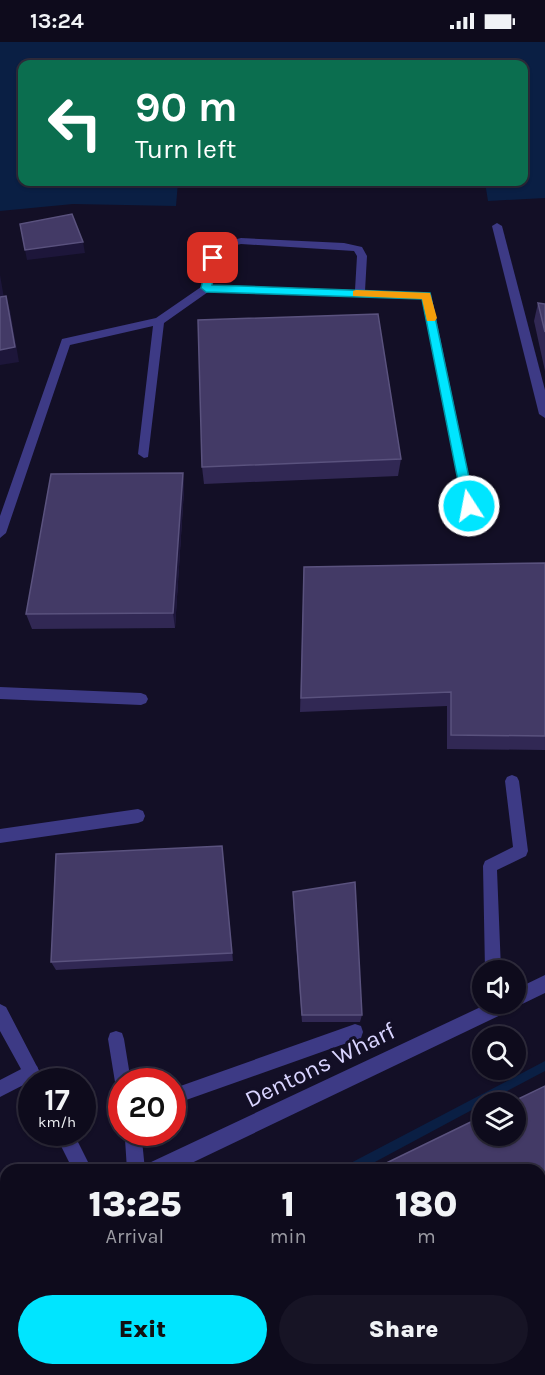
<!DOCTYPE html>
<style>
:root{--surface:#0e0b1c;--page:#171425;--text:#f1f3f6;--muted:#9b9ba3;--line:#2e2b3b;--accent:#00e5ff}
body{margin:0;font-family:Karla,sans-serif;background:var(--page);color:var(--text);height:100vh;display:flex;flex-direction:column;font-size:22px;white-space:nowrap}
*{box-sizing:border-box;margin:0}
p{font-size:20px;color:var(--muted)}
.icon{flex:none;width:33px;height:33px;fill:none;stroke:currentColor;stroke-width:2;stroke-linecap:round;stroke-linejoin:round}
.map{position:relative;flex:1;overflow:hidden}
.drawer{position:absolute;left:0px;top:1122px;width:546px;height:212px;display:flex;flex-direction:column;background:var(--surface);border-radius:18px 18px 0 0;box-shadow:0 2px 4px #0004,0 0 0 2px var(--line)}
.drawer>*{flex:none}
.guide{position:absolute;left:18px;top:18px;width:510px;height:126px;border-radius:12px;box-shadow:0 2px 4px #0004,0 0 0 2px var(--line);background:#0b6e4f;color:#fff;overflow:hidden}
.controls{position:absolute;left:472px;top:918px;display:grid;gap:12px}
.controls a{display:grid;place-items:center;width:54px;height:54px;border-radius:50%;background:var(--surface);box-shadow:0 2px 4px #0004,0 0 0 2px var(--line);font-size:30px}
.speed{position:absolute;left:18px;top:1026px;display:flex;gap:12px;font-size:30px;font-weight:700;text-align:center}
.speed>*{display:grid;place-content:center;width:78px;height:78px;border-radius:50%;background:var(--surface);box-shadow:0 2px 4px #0004,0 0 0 2px var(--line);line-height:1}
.speed small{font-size:15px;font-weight:400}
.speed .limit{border:9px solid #d22;background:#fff;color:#111}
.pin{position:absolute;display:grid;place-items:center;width:51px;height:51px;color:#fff;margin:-26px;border-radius:12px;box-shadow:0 3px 9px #0006}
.me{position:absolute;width:66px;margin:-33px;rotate:349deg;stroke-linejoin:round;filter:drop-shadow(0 0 4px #0008)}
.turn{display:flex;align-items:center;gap:21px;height:126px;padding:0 18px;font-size:27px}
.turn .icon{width:78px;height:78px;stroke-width:2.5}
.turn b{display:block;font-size:42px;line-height:51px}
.eta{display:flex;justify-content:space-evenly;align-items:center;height:102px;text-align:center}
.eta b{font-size:36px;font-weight:800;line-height:42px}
.cta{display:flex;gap:12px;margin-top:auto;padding:12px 18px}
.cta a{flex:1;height:69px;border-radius:36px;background:var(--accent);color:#111;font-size:24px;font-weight:800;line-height:69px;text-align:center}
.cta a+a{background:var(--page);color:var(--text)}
.status{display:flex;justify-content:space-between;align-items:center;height:42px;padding:0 30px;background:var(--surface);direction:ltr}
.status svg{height:16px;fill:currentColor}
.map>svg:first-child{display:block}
.water{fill:#0a1f44}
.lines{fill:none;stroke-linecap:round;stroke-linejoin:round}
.stream{fill:#0a1f44;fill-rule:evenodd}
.service{fill:#3d3a85;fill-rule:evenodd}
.minor{fill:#3d3a85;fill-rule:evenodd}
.wall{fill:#312854}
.shaded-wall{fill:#1d163a}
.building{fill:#433a66;stroke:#5a527e;stroke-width:1.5}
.route{fill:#00e5ff;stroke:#0095a6;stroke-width:1.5}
.slow{fill:#f59e0b}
.labels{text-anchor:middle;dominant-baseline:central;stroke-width:6;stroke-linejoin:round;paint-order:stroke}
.near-street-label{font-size:24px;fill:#d9d4ff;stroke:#130f26}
</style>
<div class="status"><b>13:24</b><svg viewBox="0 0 49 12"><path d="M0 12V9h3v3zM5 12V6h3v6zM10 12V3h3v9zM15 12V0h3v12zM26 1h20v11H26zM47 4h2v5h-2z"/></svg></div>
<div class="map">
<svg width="545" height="1333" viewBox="0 0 545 1333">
<rect width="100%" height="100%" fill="#130f26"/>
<!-- water -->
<polygon class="water" points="0,0 545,0 545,156 488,159 485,140 524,140 524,22 22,22 22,140 178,140 176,164 73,162 0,169"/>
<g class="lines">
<!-- stream -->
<polygon class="stream" points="545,1019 545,1029 486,1060 483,1060 483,1062 360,1128 344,1128 345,1124"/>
<!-- service -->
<g class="service">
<path d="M241 196 344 201 362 205 367 214 365 249 431 252 475 464 473 467 469 469 463 464 422 257 208 250 164 281 148 415 144 416 138 412 153 284 70 303 6 491 0 496V474L62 297 156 276 201 245 208 216 216 202ZM241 202 354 209 357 214 355 248 212 244 218 216 224 206Z"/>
<polygon points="0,645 141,651 146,653 148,657 146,661 141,663 0,657"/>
<polygon points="512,733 517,735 519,739 528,809 526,814 497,828 501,928 485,928 483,824 485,819 513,805 505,739 507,735"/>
<polygon points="138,767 143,769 145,774 143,779 138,781 0,801 0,787"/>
<polygon points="355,982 361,984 363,990 361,996 172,1063 172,1047"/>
<polygon points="116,989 122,991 124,997 131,1040 122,1040 122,1048 117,1046 115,1040 108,997 110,991"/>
<polygon points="31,1022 37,1024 39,1030 37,1036 0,1055 0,1038"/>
<polygon points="145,1090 142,1098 145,1128 127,1128 125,1097 127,1091"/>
</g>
<!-- minor -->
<g class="minor">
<polygon points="497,181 502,184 545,348 545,376 539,372 492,184"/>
<polygon points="545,933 545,951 516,965 513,964 511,968 177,1128 147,1128 149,1121 487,962 516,962 516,947"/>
<polygon points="0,962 6,965 45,1040 32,1040 32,1047 0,989"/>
<polygon points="54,1090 73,1090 92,1128 73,1128"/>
<polygon points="9,1328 51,1328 53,1333 7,1333"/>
<polygon points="179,1328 200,1328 202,1333 181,1333"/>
</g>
</g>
<!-- wall -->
<g class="wall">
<polygon points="538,261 545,262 545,329 534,279"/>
<polygon points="401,417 398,434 204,442 202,425"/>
<polygon points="183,431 184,448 175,586 32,587 26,572"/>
<polygon points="545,522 545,708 447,707 447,664 300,670 304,525"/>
<polygon points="222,804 233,919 56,928 51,920"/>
<polygon points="293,850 362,973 360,980 302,980 293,859"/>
<polygon points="515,1328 540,1328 545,1333 518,1333"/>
</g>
<!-- shaded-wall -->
<g class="shaded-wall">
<polygon points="83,200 85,211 27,218 25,208"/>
<polygon points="0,233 4,256 0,256"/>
<polygon points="6,254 10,268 19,320 0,323 0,308"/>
<polygon points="183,431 184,448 175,586 173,571"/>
</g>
<!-- building -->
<g class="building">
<polygon points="72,172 83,200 25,208 20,182"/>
<polygon points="6,254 15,305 0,308 0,255"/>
<polygon points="538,261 545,262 545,290"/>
<polygon points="378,272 401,417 202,425 198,278"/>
<polygon points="183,431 173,571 26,572 51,432"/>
<polygon points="545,521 545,694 451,693 451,650 301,656 304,525"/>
<polygon points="222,804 232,911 51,920 56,812"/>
<polygon points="355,840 362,973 302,973 293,850"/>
<polygon points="545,1044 545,1333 525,1333 523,1328 540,1328 540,1128 372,1128 483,1074 483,1094 516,1094 516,1060 512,1060"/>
<polygon points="276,1328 499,1328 489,1333 278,1333"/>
</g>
<!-- route -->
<polygon class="route" points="213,213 218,216 212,243 430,251 475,464 473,467 465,467 463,464 422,257 206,250 201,246 208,216"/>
<!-- slow -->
<polygon class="slow" points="356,248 430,251 437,276 435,279 427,279 422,257 353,254 353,249"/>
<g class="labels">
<!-- near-street labels -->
<g class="near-street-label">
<text transform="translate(320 1023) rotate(-26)">Dentons Wharf</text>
</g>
</g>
</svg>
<div class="controls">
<a><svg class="icon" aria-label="sound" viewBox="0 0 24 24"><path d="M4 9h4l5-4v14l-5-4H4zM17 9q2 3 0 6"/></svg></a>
<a><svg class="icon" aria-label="search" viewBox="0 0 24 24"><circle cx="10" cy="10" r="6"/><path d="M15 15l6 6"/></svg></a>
<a><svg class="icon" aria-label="layers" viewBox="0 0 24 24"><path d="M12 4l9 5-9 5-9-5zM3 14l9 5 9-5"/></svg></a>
</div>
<div class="speed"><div>17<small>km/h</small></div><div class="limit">20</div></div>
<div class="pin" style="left:213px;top:216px;background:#d93025"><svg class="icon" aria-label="arrive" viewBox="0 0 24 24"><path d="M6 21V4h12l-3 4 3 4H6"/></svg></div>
<svg class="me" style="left:469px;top:464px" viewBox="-20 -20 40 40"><circle r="17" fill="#00e5ff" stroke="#fff" stroke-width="3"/><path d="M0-11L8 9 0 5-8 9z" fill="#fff"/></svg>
<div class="guide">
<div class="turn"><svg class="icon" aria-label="left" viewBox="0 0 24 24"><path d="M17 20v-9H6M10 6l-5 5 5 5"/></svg><div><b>90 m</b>Turn left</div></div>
</div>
<section class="drawer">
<div class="eta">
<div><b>13:25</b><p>Arrival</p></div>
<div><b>1</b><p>min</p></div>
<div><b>180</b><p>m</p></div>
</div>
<div class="cta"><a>Exit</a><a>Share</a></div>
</section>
</div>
